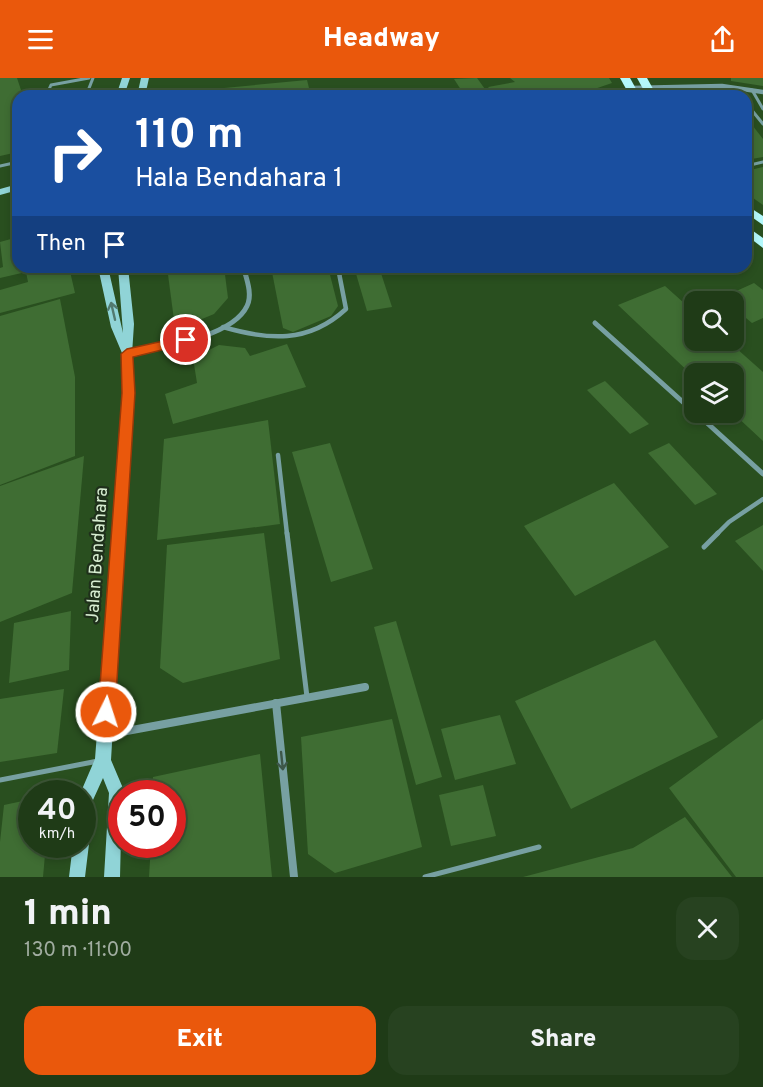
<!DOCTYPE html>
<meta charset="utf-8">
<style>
:root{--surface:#1f3b17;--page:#274220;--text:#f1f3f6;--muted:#a1ada1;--line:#3c5536;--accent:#ea580c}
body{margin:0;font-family:Overpass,sans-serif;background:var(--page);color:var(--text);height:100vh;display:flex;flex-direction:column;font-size:22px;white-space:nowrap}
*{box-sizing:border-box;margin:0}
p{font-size:20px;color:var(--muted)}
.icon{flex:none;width:33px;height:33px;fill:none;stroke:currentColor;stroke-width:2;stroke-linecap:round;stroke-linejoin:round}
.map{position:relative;height:799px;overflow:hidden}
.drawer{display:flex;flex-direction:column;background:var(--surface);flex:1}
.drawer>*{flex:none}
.guide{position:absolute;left:12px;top:12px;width:740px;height:183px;border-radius:18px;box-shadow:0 3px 9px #0003,0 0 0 2px var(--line);background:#1a4fa0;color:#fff;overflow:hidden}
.buttons{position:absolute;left:684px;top:213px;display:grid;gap:12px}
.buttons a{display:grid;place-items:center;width:60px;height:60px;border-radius:12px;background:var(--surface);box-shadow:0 3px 9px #0003,0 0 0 2px var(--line);font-size:30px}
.speed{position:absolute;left:18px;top:702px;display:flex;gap:12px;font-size:30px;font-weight:700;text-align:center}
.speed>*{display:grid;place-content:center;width:78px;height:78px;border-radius:50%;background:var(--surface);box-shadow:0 3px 9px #0003,0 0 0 2px var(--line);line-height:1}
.speed small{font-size:15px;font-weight:400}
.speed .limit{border:9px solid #d22;background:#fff;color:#111}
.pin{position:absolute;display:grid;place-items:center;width:51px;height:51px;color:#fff;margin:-26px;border:3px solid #fff;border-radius:50%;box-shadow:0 2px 6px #0007}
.me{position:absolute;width:66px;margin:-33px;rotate:4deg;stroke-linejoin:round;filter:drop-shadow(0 0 4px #0008)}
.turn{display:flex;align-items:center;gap:21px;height:126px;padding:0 24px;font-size:27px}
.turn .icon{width:78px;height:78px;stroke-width:2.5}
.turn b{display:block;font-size:42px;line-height:51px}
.then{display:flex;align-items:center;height:57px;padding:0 24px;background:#0003;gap:12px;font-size:22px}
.round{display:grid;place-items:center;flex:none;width:63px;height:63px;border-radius:18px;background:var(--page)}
.overview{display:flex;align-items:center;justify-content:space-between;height:102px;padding:0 24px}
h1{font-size:36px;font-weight:800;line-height:45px}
.cta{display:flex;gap:12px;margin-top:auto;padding:12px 24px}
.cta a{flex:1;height:69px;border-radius:18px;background:var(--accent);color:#fff;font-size:24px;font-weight:800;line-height:69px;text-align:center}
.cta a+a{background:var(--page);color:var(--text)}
header{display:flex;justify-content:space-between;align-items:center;height:78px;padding:0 24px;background:var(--accent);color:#fff;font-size:27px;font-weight:800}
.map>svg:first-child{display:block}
.building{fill:#3f6d33}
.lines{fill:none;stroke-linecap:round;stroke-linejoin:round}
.lane-far2{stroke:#77a0a2;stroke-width:3}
.lane-far1{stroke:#77a0a2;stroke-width:4.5}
.lane{stroke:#77a0a2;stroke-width:5}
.street-far2{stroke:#77a0a2;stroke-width:4.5}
.street-far1{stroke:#77a0a2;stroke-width:5}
.street{stroke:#77a0a2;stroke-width:8}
.secondary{fill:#90d4d7;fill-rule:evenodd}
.primary{fill:#b3f8fb;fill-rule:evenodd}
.oneway{stroke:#527a70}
.oneway2{stroke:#3e574a}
.route{fill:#ea580c;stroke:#983908;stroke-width:1.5}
.labels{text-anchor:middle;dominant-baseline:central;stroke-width:4.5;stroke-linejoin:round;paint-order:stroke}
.street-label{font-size:18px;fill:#d7edd1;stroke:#1f301b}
</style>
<header><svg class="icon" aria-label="menu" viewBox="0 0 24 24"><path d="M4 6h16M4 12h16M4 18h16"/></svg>Headway<svg class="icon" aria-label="share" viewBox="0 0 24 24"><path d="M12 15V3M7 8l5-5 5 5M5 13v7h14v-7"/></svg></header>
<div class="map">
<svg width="763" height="799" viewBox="0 0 763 799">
<rect width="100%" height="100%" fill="#294f1f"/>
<!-- building -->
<g class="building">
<polygon points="0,0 17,0 23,18 18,18 18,74 0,78"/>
<polygon points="477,0 490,18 465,18 454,1"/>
<polygon points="510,0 609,0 612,5 574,18 496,18 488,9 515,4"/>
<polygon points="731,0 763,0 763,8 731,3"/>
<polygon points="307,2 311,18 191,18 192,13"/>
<polygon points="746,39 763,61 763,79 746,82"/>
<polygon points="763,89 763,127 746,115 746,93"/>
<polygon points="18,159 18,189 69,189 75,215 0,235 0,212 28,204 26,194 0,200 0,190 3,189 0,164"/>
<polygon points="167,189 224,189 228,220 214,236 190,246 174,242"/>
<polygon points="271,189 328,189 338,228 331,238 293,254 283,250"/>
<polygon points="354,189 379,189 392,229 367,233"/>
<polygon points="754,205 763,212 763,240 752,245 734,230 734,224 726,224 721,220"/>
<polygon points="665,208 694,234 694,262 727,262 763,294 763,363 734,336 734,296 694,296 694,299 618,227"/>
<polygon points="60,221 75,299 75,378 0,407 0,238"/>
<polygon points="287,266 306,309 173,346 165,316 197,305 193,280 219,267 245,270 250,278"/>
<polygon points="605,303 649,346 630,356 587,312"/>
<polygon points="268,342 280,446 157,462 164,361"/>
<polygon points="330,365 373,491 331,504 292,374"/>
<polygon points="669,365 717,416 695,427 648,375"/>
<polygon points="84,378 72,515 0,544 0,408"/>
<polygon points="614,405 669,469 575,518 524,448"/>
<polygon points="763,447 763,493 735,463"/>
<polygon points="264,455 280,581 183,605 160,590 167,467"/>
<polygon points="71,533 69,592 9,605 14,545"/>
<polygon points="396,543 442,699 416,707 374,549"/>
<polygon points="655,562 718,659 571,731 515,623"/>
<polygon points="64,611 57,675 0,684 0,621"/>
<polygon points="500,637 516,686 455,702 441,651"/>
<polygon points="392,641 422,769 335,795 308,776 301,659"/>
<polygon points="763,641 763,799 736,799 669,710"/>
<polygon points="260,676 272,799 149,799 151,766 172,766 172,716 153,716 153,699"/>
<polygon points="483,707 496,758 451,768 439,717"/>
<polygon points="32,721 32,766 46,766 43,799 0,799 0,764 4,727"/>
<polygon points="685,739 732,799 523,799 633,770"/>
</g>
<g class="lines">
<!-- lane-far2 -->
<g class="lane-far2">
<polyline points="732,10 739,18"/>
<polyline points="752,12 763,31"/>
<polyline points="46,18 51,7 89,0"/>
<polyline points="86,18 93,0"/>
<polyline points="595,18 630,12"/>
<polyline points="746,25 763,46"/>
<polyline points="0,88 18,84"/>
<polyline points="746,88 763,84"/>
<polyline points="338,189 340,197"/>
</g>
<!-- lane-far1 -->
<g class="lane-far1">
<path d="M223 249C268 262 308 266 346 231L339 195"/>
<polyline points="278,377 287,456"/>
<polyline points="717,456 729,444 763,421"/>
</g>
<!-- lane -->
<g class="lane">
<polyline points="287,455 307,619"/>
<polyline points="704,469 718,455"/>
<polyline points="0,702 98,683"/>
<polyline points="425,799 539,769"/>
</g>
<!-- street-far2 -->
<g class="street-far2">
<polyline points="631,10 722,8 763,14"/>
<polyline points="244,189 246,197"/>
</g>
<!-- street-far1 -->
<g class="street-far1">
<polyline points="595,245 694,334"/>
<path d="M127 276C159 269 232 260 247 228 252 218 248 205 245 195"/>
<polyline points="695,334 763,396"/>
</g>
<!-- street -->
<g class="street">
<polyline points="276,625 294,799"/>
<polyline points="105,657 365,609"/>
</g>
<!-- secondary -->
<g class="secondary">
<polygon points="122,0 130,0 124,18 116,18"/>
<polygon points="141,0 149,0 145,18 137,18"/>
<polygon points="18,106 18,112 0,117 0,111"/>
<polygon points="98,189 108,189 123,255 118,189 128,189 134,246 132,276 133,315 111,682 125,715 122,716 120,799 104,799 109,715 103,700 93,722 88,755 82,757 82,716 80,716 95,681 123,315 122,275 111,249"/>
<polygon points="82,758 87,760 89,766 85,799 69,799 73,766 82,766"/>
</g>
<!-- primary -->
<g class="primary">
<polygon points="620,0 630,0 640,18 630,18"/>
<polygon points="637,0 647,0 657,18 647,18"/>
<polygon points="746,127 763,138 763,147 746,135"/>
<polygon points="746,148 763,160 763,170 746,157"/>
</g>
</g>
<!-- one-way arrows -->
<defs><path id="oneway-shaft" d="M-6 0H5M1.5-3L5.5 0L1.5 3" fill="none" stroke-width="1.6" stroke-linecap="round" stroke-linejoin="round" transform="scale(1.5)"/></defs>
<use class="oneway" href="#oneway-shaft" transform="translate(113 233) rotate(-103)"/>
<use class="oneway2" href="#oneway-shaft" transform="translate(282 683) rotate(84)"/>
<!-- route -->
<polygon class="route" points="186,258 191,262 190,265 133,279 135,315 115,634 112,640 106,642 100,640 98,634 122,315 121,276 127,271"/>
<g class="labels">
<!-- street labels -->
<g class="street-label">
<text transform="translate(98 477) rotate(-86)">Jalan Bendahara</text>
</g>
</g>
</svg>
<div class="buttons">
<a><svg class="icon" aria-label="search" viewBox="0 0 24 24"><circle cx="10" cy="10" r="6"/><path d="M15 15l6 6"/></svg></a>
<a><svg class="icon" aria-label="layers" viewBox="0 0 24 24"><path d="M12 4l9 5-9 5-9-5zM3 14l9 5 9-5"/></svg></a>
</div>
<div class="speed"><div>40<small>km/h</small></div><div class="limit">50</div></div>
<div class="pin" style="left:186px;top:262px;background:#d93025"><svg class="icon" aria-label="arrive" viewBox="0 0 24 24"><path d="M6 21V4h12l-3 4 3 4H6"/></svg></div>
<svg class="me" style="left:106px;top:634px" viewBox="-20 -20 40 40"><circle r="17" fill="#ea580c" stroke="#fff" stroke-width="3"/><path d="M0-11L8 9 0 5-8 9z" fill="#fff"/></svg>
<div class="guide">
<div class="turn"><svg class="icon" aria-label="right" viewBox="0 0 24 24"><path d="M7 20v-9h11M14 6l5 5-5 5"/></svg><div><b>110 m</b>Hala Bendahara 1</div></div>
<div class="then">Then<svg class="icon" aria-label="arrive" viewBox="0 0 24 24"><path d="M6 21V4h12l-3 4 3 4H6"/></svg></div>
</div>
</div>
<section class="drawer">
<div class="overview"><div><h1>1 min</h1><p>130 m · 11:00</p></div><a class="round"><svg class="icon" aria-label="close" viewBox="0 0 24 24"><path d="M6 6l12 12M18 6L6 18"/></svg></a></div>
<div class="cta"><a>Exit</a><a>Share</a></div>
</section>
